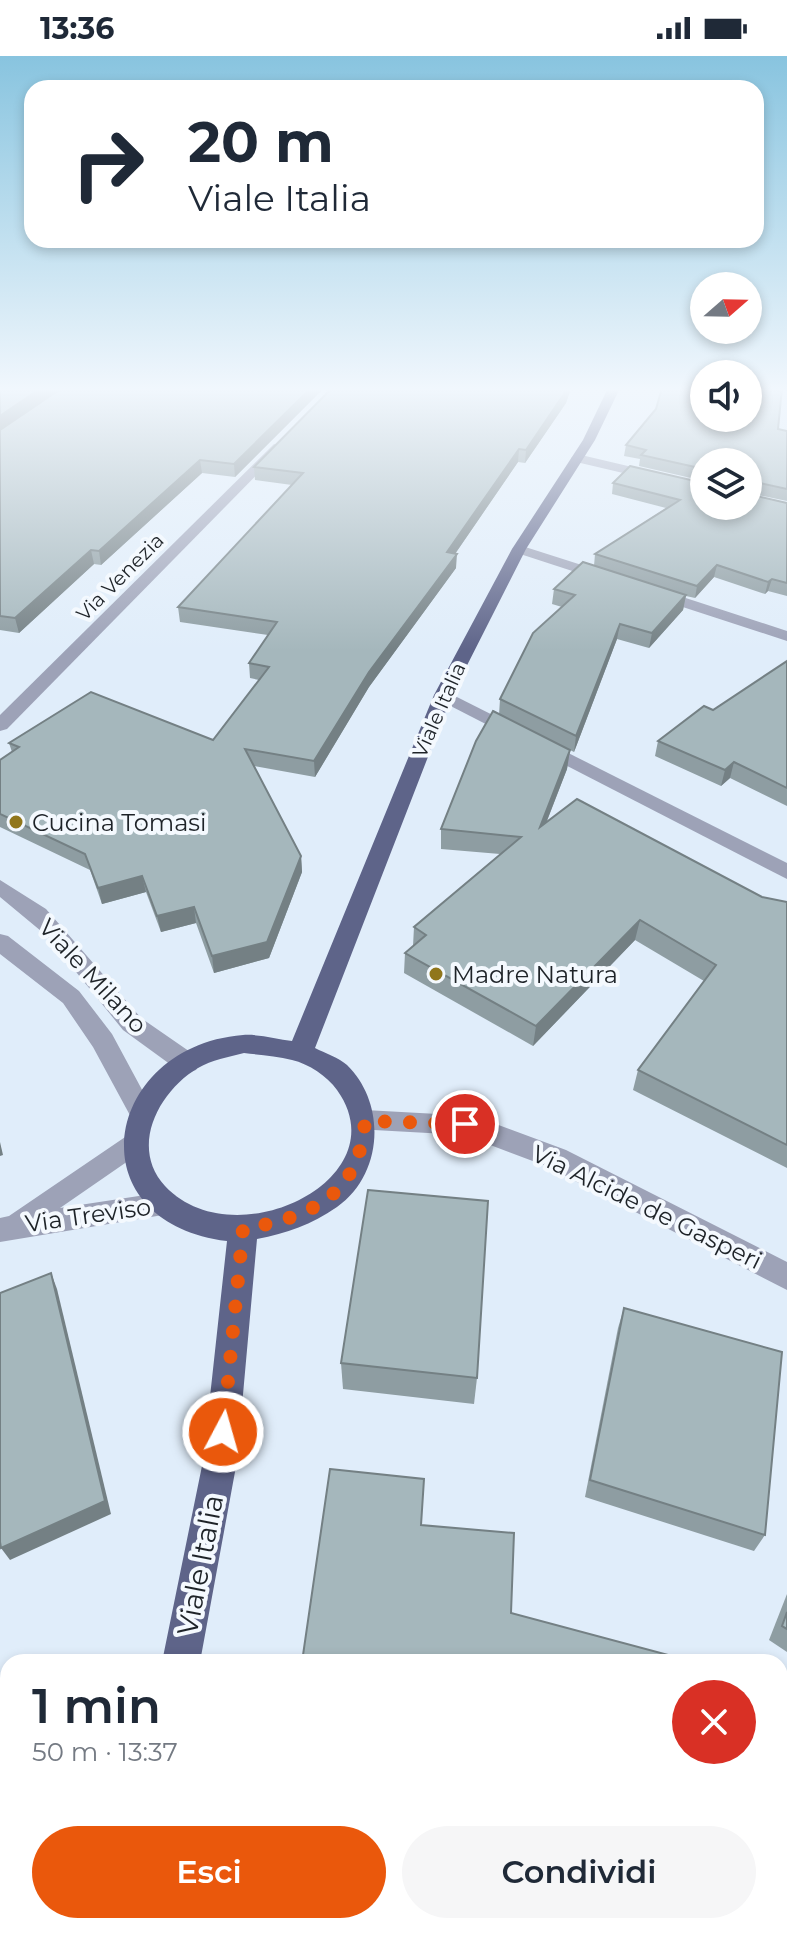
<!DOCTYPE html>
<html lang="it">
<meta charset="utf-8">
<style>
:root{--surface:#fff;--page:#f6f6f7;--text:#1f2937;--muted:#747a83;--accent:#ea580c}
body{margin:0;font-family:Montserrat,sans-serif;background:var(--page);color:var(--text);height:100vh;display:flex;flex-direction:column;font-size:30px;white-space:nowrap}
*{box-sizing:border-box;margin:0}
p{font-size:26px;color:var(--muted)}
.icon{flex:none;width:44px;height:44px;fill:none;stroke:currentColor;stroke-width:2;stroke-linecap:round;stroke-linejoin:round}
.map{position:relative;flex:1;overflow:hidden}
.panel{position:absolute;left:0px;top:1598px;width:788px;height:280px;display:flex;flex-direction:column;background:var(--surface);border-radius:24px 24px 0 0;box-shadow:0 4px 12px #0003}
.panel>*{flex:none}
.guide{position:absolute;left:24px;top:24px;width:740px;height:168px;border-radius:24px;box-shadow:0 4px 12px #0003;background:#fff;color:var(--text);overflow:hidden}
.needle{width:52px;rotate:70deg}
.fabs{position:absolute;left:690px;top:216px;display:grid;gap:16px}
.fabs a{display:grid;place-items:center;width:72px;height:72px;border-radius:50%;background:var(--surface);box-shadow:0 4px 12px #0003;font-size:40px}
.pin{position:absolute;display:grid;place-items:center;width:68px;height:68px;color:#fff;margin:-34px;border:4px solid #fff;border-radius:50%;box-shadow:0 2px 8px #0007}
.me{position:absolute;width:88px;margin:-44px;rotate:6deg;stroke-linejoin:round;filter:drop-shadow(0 0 6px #0008)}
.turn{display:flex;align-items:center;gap:28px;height:168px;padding:0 32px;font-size:36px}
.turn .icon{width:104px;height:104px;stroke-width:2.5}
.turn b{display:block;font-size:56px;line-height:68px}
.round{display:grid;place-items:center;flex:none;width:84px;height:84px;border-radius:42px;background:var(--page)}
.headline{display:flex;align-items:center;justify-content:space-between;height:136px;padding:0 32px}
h1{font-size:48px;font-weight:600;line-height:60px}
.action{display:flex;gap:16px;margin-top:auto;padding:16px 32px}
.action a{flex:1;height:92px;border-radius:48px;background:var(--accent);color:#fff;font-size:32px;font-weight:600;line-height:92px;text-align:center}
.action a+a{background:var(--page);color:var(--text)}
.status{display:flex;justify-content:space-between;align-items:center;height:56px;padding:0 40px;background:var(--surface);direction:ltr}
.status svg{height:22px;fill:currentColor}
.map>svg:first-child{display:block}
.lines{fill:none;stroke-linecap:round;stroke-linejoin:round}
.minor{fill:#9da2b7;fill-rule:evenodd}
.major{fill:#5e6489;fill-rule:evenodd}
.wall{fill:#8e9da2}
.shaded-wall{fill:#748084}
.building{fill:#a5b7bc;stroke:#748084;stroke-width:2}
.route{stroke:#ea580c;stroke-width:14;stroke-dasharray:0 25.2}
.poi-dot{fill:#90761b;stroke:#f4f9fe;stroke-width:3}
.labels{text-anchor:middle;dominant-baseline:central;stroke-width:8;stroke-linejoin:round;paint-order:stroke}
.far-street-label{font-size:20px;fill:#1e2328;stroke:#f4f9fe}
.poi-label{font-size:24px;fill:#1e2328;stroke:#f4f9fe;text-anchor:start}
.street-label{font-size:24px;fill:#1e2328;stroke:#f4f9fe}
.near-street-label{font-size:28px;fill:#1e2328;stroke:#f4f9fe}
</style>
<div class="status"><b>13:36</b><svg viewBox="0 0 49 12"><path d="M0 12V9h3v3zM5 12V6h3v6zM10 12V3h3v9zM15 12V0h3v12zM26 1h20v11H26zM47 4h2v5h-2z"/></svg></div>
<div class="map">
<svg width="787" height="1878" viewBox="0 0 787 1878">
<rect width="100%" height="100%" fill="#e0edfa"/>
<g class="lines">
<!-- minor -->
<g class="minor">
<polygon points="274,388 284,391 7,673 0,675 0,659"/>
<polygon points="577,398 704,428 704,436 572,405 571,402"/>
<polygon points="519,489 613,519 616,522 603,525 514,496 512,493"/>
<polygon points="655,532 787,575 787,585 649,540 647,537"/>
<polygon points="443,634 787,807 787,823 437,643 434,639"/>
<polygon points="0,824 46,853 141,962 196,1000 200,1007 196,1014 187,1017 178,1014 123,974 47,880 0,841"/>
<polygon points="0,878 8,880 79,935 112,978 154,1056 150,1063 141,1066 132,1063 93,991 63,947 0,898"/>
<polygon points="365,1054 474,1060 566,1094 787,1206 787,1234 546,1110 464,1079 356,1073 352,1065 356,1057"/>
<polygon points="134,1075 144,1078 148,1086 144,1094 60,1152 165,1136 175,1139 179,1148 175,1157 0,1186 0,1162 9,1160"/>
</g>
<!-- major -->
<g class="major">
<path d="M608 332H620L595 384 526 493 452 639 315 992C325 997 339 1002 347 1009 387 1048 383 1119 337 1151 311 1169 287 1177 257 1183L237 1405 200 1606H162L203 1405 227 1185C72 1165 104 990 243 979 259 978 277 983 292 985L434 639 512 493 583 384ZM244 997C260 999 277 1000 292 1004 309 1008 327 1020 337 1034 401 1123 234 1204 165 1130 129 1091 159 1035 198 1012 212 1004 228 1001 244 997Z"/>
<polygon points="106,1870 150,1870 149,1878 105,1878"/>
</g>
</g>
<!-- wall -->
<g class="wall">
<polygon points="0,332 324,332 235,421 202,417 101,509 94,508 19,577 0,574"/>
<polygon points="332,332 571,332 566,347 525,407 518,406 455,498 456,512 369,631 315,721 254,710 301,800 302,816 269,902 214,917 196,867 161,876 146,836 102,848 90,814 0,771 0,704 12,696 9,687 213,684 259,624 250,622 249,607 268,579 180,566 178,551 292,429 255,424 254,411"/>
<polygon points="778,373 787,375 787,445 748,437 748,438 787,447 787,540 768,535 765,538 714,521 695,542 686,540 683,554 649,592 617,583 574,696 570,694 567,713 547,765 762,841 787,846 787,1112 633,1034 638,1014 704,925 635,884 533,990 404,917 405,897 413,890 414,871 500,798 441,793 441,773 499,659 500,643 562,551 552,548 554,533 594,510 595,498 666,452 612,438 613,427 748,450 704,406 704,425 639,410 640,403 624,400 626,389"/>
<polygon points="787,605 787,750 730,722 721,730 655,700 658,685 713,654"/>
<polygon points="624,1252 765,1479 754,1495 585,1441 618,1272"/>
<polygon points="341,1307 477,1322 474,1348 343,1333"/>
<polygon points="787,1538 787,1596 769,1584"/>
</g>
<!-- shaded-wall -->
<g class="shaded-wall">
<polygon points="41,332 61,332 0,374 0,360"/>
<polygon points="311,332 324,332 235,421 234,408"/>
<polygon points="568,332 571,332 566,347 525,407 526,394"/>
<polygon points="519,393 518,406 446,511 447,496"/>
<polygon points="200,404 202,417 101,509 99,495"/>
<polygon points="91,494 94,508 19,577 15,562"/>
<polygon points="457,498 456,512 369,631 315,721 314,705 369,616"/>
<polygon points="717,509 714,521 695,542 697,530"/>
<polygon points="772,523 768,535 765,538 768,526"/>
<polygon points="686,539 683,554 649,592 652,577"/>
<polygon points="620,568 617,583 574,696 576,680"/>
<polygon points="570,694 567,713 537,790 540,771"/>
<polygon points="734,706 730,722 721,730 725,714"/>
<polygon points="301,800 302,816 269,902 214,917 212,900"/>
<polygon points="142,820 146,836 102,848 98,832"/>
<polygon points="194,851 196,867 161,876 157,860"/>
<polygon points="640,864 635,884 533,990 536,970"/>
<polygon points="0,1086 3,1099 0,1100"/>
<polygon points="51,1217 57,1233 111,1458 10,1504 1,1492"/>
</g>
<!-- building -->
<g class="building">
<polygon points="0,332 41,332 0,360"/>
<polygon points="62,332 311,332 234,408 200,404 99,495 91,494 15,562 0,560 0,374"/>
<polygon points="332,332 568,332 526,394 519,393 447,496 457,498 369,616 314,705 245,693 301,800 267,886 212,900 194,851 157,860 142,820 98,832 85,798 0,758 0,704 19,691 9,687 91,636 213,684 269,611 249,607 277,566 178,551 303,417 254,411"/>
<polygon points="662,332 704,332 704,362 748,362 748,332 782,332 778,373 787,375 787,433 751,425 748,427 748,406 704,406 704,413 641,399 646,394 626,389 656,353"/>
<polygon points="630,410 704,427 704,450 748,450 748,435 748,438 787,447 787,527 772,523 768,526 717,509 697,530 595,498 680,444 613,427"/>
<polygon points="583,506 686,539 652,577 620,568 576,680 500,643 533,577 575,539 554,533"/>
<polygon points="787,605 787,732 734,706 725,714 658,685 704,650 713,654"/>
<polygon points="493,655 570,694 540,771 577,743 762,841 787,846 787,1089 638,1014 716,909 640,864 536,970 405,897 426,879 414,871 521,781 441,773 476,685"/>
<polygon points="368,1134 488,1145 477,1322 341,1307"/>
<polygon points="51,1217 105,1445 1,1492 0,1486 0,1237"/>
<polygon points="624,1252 782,1296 765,1479 590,1424"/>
<polygon points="330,1413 424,1423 421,1469 514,1477 511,1557 672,1600 672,1606 302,1606"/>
<polygon points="787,1556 787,1573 782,1570"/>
<polygon points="293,1870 473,1870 472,1878 292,1878"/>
</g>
<!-- sky -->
<linearGradient id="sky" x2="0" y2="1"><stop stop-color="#88c4df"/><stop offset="0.56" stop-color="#f1f7fd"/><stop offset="1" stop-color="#f1f7fd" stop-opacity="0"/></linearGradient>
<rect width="787" height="595" fill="url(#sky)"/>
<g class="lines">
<!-- route -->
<path class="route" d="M223 1376 243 1173C311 1161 359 1140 365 1065L465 1068"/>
</g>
<!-- markers -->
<g class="poi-dot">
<circle cx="16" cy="766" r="8"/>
<circle cx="436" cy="918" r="8"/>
</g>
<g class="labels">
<!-- far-street labels -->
<g class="far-street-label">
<text transform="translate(120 521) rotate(-45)">Via Venezia</text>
<text transform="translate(439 654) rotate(-66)">Viale Italia</text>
</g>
<!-- poi labels -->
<g class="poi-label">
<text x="32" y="766">Cucina Tomasi</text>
<text x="452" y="918">Madre Natura</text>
</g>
<!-- street labels -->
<g class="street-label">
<text transform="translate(93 920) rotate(47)">Viale Milano</text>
<text transform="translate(647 1151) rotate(26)">Via Alcide de Gasperi</text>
<text transform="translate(88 1159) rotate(-8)">Via Treviso</text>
</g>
<!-- near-street labels -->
<g class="near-street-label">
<text transform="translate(200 1509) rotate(-79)">Viale Italia</text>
</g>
</g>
</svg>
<div class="fabs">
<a><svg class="needle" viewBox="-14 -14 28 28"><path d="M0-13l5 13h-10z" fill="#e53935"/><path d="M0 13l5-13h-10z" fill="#747a83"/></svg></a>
<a><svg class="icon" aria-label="sound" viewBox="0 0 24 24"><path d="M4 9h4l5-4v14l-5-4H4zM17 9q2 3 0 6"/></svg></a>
<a><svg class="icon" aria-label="layers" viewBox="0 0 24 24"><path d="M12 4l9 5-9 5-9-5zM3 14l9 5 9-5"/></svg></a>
</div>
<div class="pin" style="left:465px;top:1068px;background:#d93025"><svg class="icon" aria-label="arrive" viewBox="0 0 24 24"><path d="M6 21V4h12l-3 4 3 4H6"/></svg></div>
<svg class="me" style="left:223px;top:1376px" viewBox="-20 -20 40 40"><circle r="17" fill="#ea580c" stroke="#fff" stroke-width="3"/><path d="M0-11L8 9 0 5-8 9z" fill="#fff"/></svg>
<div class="guide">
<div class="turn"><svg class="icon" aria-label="right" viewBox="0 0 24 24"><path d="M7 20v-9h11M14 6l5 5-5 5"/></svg><div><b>20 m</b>Viale Italia</div></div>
</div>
<section class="panel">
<div class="headline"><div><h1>1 min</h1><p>50 m · 13:37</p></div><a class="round" style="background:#d93025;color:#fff"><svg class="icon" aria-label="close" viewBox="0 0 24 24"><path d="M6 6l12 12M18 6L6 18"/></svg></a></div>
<div class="action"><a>Esci</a><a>Condividi</a></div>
</section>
</div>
